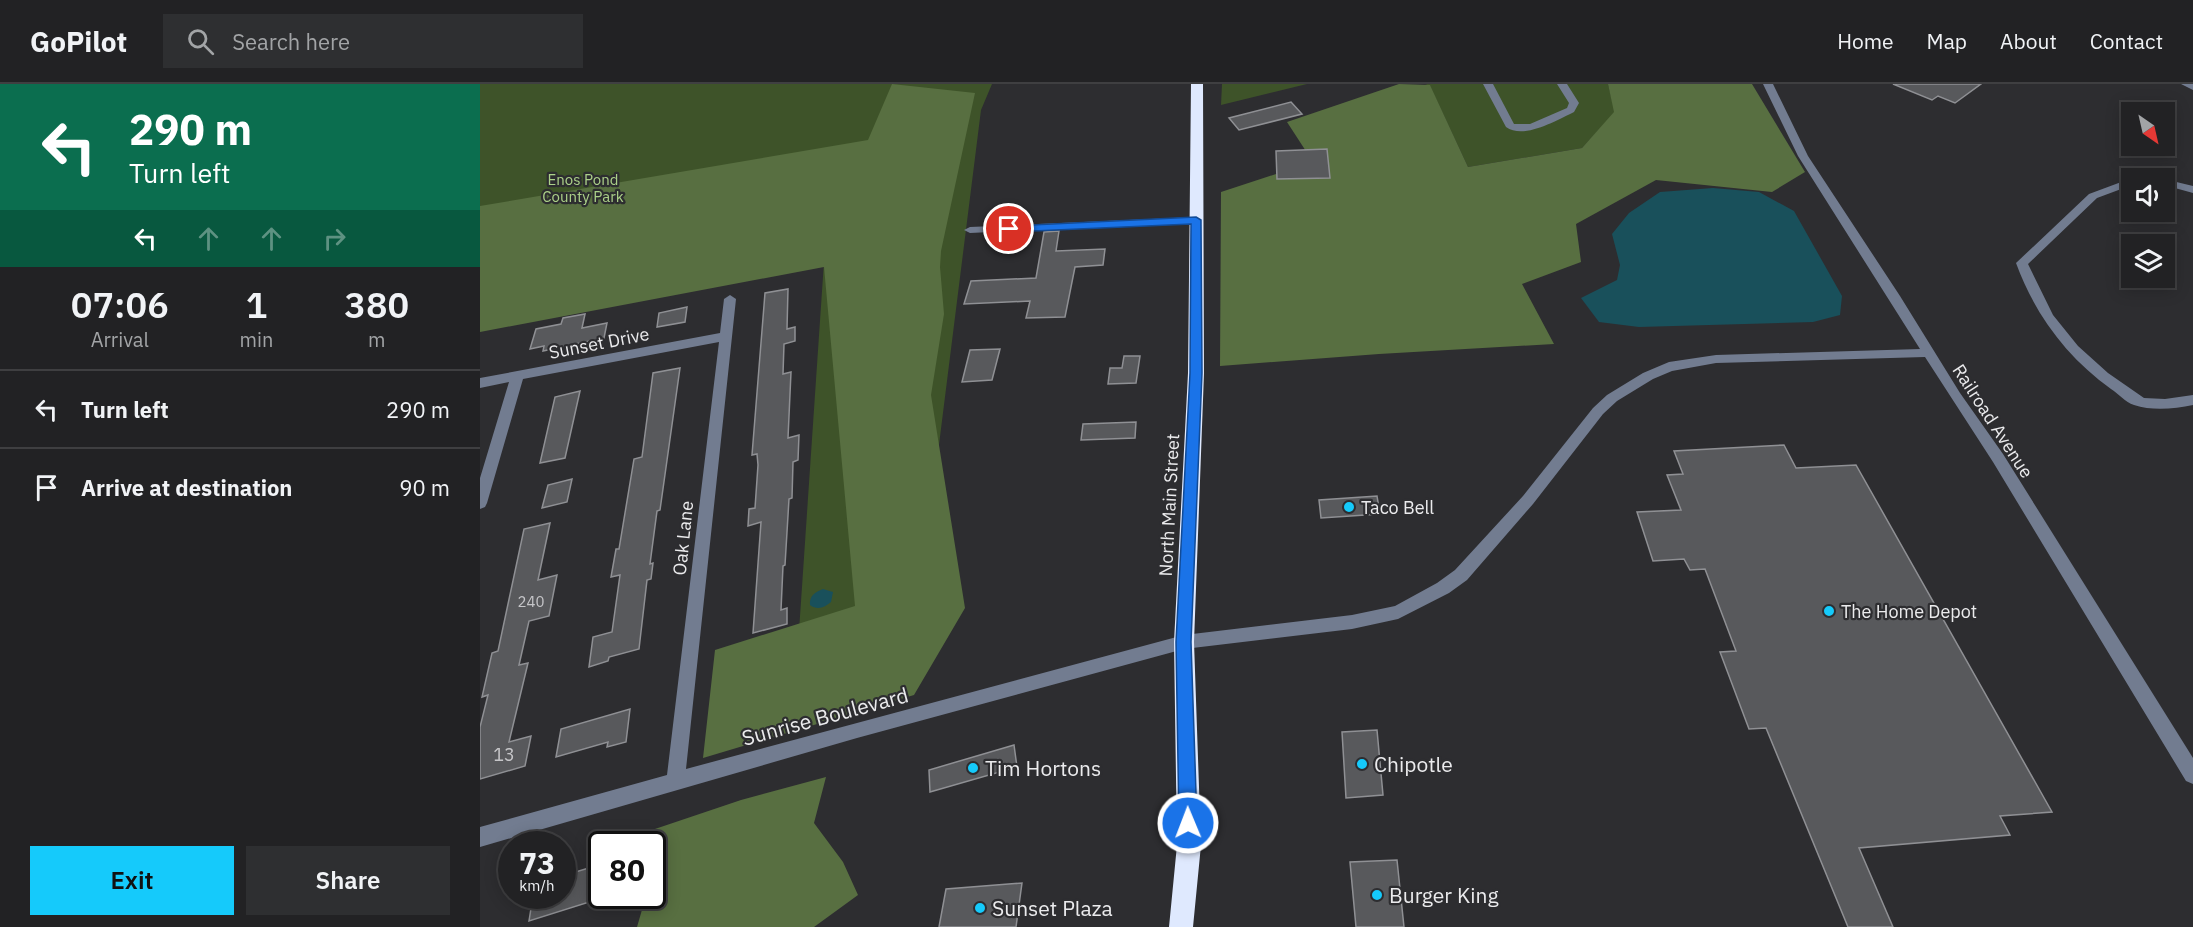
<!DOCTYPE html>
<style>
:root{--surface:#222224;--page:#2e2f31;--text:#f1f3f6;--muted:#a2a4a6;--line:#3f3f41;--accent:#15cafb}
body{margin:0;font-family:"IBM Plex Sans",sans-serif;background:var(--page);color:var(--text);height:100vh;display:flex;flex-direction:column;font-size:22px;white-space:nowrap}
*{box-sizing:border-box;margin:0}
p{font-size:20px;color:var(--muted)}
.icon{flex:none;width:33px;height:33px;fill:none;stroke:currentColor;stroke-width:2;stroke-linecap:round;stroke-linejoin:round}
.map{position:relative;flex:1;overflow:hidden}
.sheet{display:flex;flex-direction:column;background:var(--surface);width:480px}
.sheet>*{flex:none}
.guide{background:#0b6e4f;color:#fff;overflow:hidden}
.needle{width:39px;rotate:146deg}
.tools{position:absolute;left:1641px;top:18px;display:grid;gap:12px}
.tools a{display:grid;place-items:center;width:54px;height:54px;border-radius:0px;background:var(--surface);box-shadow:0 3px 15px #0003,0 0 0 2px var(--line);font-size:30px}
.speed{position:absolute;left:18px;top:747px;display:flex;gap:12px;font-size:30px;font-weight:700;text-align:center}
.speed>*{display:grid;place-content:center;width:78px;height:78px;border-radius:50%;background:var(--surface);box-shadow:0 3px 15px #0003,0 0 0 2px var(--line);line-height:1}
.speed small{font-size:15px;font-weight:400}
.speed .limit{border:3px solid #111;border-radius:9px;background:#fff;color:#111}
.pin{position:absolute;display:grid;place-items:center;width:51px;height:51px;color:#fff;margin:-26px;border:3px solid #fff;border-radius:50%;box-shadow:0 2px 6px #0007}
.me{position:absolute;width:66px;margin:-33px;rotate:359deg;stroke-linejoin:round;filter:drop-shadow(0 0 4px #0008)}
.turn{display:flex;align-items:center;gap:21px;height:126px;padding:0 30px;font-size:27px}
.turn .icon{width:78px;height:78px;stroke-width:2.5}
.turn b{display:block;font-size:42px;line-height:51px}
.lanes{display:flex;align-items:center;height:57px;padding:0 30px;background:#0003;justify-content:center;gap:30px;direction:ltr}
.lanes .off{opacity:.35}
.eta{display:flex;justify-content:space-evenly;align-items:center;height:102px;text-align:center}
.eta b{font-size:36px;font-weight:600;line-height:42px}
.cta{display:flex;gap:12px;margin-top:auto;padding:12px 30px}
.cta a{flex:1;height:69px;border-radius:0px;background:var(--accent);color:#111;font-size:24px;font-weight:600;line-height:69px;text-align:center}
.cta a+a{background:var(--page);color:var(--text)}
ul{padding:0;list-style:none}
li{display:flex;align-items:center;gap:18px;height:78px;padding:0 30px;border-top:2px solid var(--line)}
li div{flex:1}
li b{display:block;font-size:22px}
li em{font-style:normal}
header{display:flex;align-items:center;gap:36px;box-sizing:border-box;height:84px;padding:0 30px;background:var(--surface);border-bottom:2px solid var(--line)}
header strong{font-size:28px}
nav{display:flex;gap:33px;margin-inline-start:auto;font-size:21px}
.search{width:420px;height:54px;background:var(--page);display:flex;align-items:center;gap:15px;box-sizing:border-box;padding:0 21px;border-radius:0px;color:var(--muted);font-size:22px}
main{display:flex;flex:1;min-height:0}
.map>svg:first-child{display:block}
.green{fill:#3e5329}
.forest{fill:#586f41}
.water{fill:#19505b}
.building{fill:#58595c;stroke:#8f9094;stroke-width:1.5}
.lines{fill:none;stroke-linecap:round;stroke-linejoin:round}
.minor{fill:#727c90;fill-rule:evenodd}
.highway{fill:#dfe9fe;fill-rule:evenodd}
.route{fill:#1a73e8;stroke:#114b97;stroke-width:1.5}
.poi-dot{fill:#15cafb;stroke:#2d2d30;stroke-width:2}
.labels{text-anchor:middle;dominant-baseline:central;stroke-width:4.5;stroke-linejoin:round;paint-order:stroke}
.far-park-label{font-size:15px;fill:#acd189;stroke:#2d2d30}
.number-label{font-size:15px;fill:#c6c6c9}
.street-label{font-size:18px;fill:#ebebed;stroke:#2d2d30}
.poi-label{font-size:18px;fill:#ebebed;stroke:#2d2d30;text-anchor:start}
.near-number-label{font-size:18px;fill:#c6c6c9}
.near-street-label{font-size:21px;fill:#ebebed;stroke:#2d2d30}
.near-poi-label{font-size:21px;fill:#ebebed;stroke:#2d2d30;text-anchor:start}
</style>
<header>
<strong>GoPilot</strong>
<div class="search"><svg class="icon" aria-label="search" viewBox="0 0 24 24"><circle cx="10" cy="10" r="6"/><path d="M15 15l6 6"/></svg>Search here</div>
<nav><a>Home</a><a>Map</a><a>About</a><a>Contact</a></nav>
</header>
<main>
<section class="sheet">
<div class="guide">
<div class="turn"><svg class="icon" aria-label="left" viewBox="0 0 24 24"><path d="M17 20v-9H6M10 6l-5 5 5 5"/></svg><div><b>290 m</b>Turn left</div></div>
<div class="lanes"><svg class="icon" aria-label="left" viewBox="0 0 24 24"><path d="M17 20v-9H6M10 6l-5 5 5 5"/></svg><svg class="icon off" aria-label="ahead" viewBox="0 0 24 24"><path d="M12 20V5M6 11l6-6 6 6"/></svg><svg class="icon off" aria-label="ahead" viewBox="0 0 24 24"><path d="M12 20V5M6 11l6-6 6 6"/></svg><svg class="icon off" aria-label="right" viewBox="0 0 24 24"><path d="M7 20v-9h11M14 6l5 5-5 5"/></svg></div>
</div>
<div class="eta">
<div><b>07:06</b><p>Arrival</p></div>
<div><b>1</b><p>min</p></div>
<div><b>380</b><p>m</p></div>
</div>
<ul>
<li><svg class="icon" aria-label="left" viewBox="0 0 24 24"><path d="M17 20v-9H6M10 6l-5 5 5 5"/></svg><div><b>Turn left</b></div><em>290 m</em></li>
<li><svg class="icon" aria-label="arrive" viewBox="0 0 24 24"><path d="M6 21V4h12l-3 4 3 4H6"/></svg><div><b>Arrive at destination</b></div><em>90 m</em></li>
</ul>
<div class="cta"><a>Exit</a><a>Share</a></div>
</section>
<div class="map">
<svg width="1713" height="843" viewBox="0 0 1713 843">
<rect width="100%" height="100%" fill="#2d2d30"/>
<!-- green -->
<g class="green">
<polygon points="0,0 512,0 501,26 438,528 319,547 345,163 0,229"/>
<polygon points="742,0 827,0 741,21"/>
<polygon points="945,0 1128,0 1135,28 1102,64 988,83 950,2"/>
</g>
<!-- forest -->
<g class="forest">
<polygon points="412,0 495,9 461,167 460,183 464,230 451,311 485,524 434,611 223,674 235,566 375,522 344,183 0,248 0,122 388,56"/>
<polygon points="919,0 950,1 988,83 1102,64 1134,28 1128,0 1272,0 1325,88 1292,108 1176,96 1096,140 1101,178 1042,200 1074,260 899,270 740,282 741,108 833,78 807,38"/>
<polygon points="346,693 334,739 363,778 378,811 334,843 157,843 166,812 172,812 172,760 169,760 169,747 261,716"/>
</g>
<!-- water -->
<g class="water">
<polygon points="1233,104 1279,108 1314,127 1362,212 1360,231 1333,238 1159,243 1119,238 1101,214 1137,196 1140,181 1132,150 1149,129 1180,108"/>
<path d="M343 505 353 508 351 518C345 523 338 527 330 521 329 512 335 508 343 505Z"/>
</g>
<!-- building -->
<g class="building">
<polygon points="1413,0 1501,0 1475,19 1458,12 1452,16"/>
<polygon points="811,18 822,30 759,46 749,34"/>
<polygon points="847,65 850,94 797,95 796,67"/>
<polygon points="579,147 576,167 625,165 623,181 595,183 585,233 546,234 550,217 484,220 491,197 556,194 564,148"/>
<polygon points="308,205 307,245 315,243 315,257 304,260 303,290 311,288 308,354 319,351 318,376 313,378 312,414 309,415 305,481 303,482 301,526 307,524 307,540 273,549 281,438 268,442 269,425 275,424 278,381 277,370 272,371 285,209"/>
<polygon points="207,223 205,238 177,243 179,229"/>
<polygon points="105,230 102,244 127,239 124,254 63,267 64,262 50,265 56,245 81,240 83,234"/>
<polygon points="520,265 512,296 482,298 490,266"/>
<polygon points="644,272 660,272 656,299 628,300 630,284 642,284"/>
<polygon points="200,284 180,426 177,427 170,480 173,479 171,495 167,496 159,565 129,573 128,577 109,583 113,553 132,548 140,491 131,493 136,465 139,465 154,375 162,373 173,289"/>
<polygon points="100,307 85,374 60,379 75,313"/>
<polygon points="656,338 655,354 601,356 603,340"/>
<polygon points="1304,361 1316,384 1376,381 1572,728 1520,732 1530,751 1379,764 1413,843 1368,843 1286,644 1269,645 1240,568 1256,567 1225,485 1210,486 1204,475 1173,477 1157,428 1201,426 1187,391 1203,390 1194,367"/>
<polygon points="92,395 87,418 62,424 68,401"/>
<polygon points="897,412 900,430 841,434 839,416"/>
<polygon points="70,439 58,496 77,491 69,532 49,537 39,581 48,579 29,658 51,652 45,682 0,695 0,643 8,611 2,613 12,569 18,567 44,445"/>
<polygon points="150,625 146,658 127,663 128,658 76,673 81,645"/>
<polygon points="897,646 903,711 866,714 862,648"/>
<polygon points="534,661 537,683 450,708 449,686"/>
<polygon points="917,776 924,843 876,843 870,778"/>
<polygon points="122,780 122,814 49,837 53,812 82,812 82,792"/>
<polygon points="542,799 536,843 459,843 466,805"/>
</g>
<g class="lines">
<!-- minor -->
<g class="minor">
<path d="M1003 0H1013L1034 40H1050L1087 24 1089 19 1077 0H1087L1099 19 1094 28C1077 36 1044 56 1026 43Z"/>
<polygon points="1283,0 1293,0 1328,72 1420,212 1480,309 1523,370 1713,674 1713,700 1706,697 1513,378 1445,273 1236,279 1192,287 1173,295 1137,317 1123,330 1053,420 987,496 969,509 918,535 872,545 704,565 377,654 0,763 0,743 187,691 239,258 43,295 7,419 5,423 0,425 0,394 29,298 0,304 0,294 240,249 244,215 250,211 256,215 206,685 704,551 872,531 915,522 957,499 975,486 1043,412 1113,324 1127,311 1163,289 1189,278 1236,271 1440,265 1318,72"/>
<polygon points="1701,0 1713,0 1713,6"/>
<path d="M1652 94H1655H1652V101L1617 114 1548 180 1573 231 1598 262 1628 289 1664 314 1685 315 1713 311V321C1694 325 1672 327 1654 321 1645 318 1639 310 1631 305 1587 273 1555 231 1536 179L1609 110Z"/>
<polygon points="1684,95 1713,102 1713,109 1684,101"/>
<polygon points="716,133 720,134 720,138 490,149 484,146 490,143"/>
</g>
<!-- highway -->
<polygon class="highway" points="711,0 723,0 724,289 714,558 721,761 713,843 689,843 697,761 694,558 708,289"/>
</g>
<!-- route -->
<polygon class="route" points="716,133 721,136 722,289 711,558 717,739 714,745 708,747 702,745 699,739 696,558 710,289 711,140 529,148 524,145 529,142"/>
<!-- markers -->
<g class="poi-dot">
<circle cx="869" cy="423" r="6"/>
<circle cx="1349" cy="527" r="6"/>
<circle cx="882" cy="680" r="6"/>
<circle cx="493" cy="684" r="6"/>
<circle cx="897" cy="811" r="6"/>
<circle cx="500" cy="824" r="6"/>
</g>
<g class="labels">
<!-- far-park labels -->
<g class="far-park-label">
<text x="103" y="95">Enos Pond<tspan x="103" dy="17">County Park</tspan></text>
</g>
<!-- number labels -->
<g class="number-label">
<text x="51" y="517">240</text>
</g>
<!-- street labels -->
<g class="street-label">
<text transform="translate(119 259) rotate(-11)">Sunset Drive</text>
<text transform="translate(1513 337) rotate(57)">Railroad Avenue</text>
<text transform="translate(689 421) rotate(-87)">North Main Street</text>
<text transform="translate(203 454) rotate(-84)">Oak Lane</text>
</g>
<!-- poi labels -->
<g class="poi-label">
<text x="881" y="423">Taco Bell</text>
<text x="1361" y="527">The Home Depot</text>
</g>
<!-- near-number labels -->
<g class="near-number-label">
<text x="24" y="670">13</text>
</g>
<!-- near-street labels -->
<g class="near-street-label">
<text transform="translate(345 632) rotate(-15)">Sunrise Boulevard</text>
</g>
<!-- near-poi labels -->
<g class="near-poi-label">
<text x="894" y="680">Chipotle</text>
<text x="505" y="684">Tim Hortons</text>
<text x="909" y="811">Burger King</text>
<text x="512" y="824">Sunset Plaza</text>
</g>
</g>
</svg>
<div class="tools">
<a><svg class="needle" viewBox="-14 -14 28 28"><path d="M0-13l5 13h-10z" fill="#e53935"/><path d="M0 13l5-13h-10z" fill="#a2a4a6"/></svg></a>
<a><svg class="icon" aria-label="sound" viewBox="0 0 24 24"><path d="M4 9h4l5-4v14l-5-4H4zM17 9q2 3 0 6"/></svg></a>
<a><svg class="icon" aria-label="layers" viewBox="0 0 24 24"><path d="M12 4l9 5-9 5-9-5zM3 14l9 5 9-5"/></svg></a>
</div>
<div class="speed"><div>73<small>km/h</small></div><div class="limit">80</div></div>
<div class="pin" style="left:529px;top:145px;background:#d93025"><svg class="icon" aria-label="arrive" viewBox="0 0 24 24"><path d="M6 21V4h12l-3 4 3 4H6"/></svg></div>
<svg class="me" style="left:708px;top:739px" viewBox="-20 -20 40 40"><circle r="17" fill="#1a73e8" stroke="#fff" stroke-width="3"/><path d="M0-11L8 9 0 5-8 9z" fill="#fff"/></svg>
</div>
</main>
